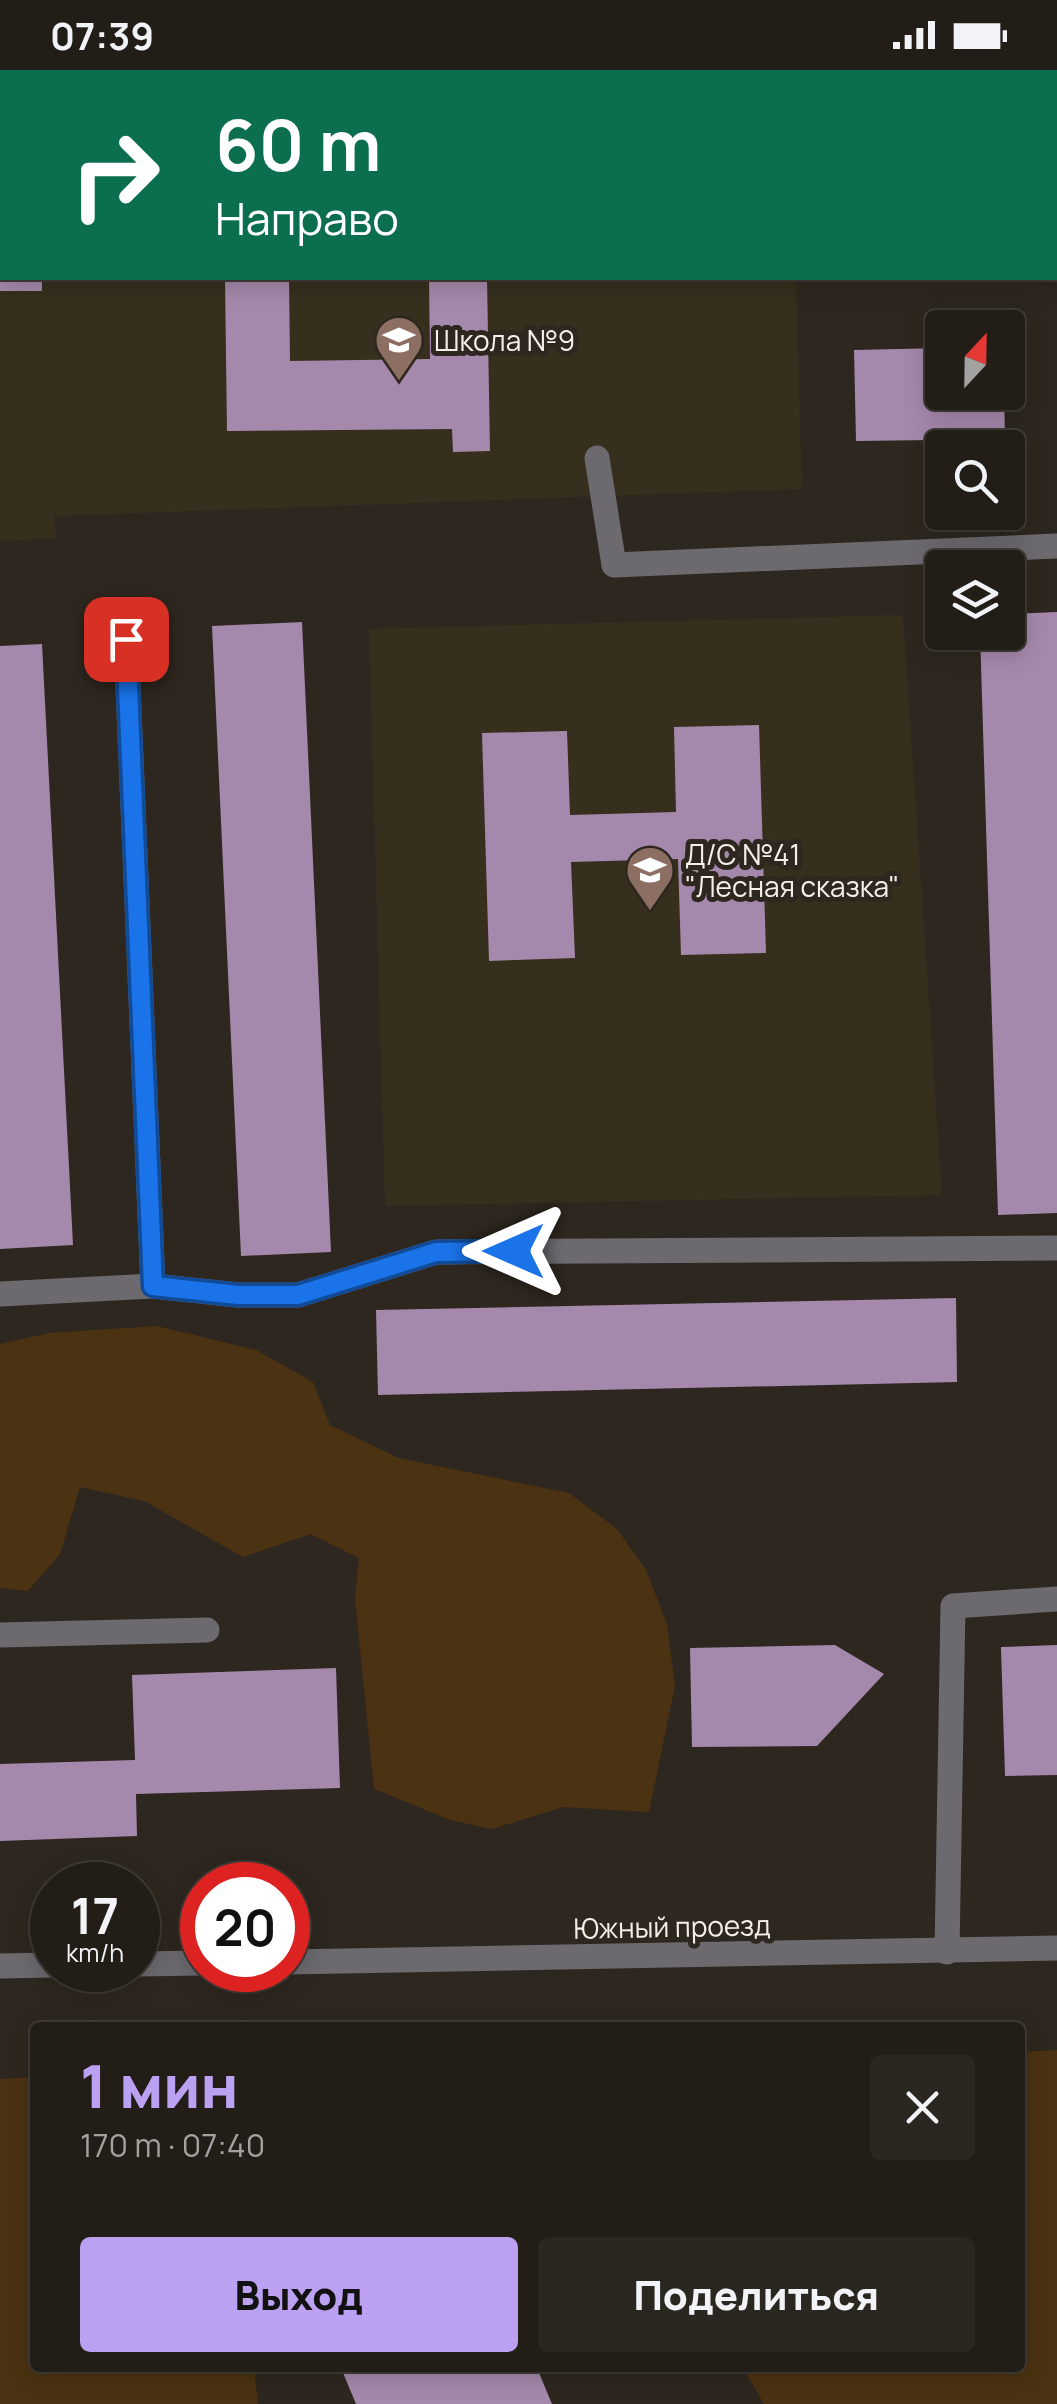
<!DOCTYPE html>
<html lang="ru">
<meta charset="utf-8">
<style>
:root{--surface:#221d17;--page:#2a2620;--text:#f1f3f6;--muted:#a2a2a1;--line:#3f3b36;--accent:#bca0f2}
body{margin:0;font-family:Manrope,sans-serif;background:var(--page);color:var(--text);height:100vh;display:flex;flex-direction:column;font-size:38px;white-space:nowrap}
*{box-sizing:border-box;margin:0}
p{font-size:32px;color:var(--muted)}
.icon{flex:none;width:55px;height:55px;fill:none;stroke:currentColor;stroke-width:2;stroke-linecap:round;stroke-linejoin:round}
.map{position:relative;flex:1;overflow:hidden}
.details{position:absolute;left:30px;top:1952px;width:995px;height:350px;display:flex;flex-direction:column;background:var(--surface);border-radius:10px;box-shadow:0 5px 25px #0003,0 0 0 2px var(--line)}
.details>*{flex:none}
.top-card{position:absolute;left:0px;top:0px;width:1058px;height:210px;box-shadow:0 5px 25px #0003,0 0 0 2px var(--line);background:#0b6e4f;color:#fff;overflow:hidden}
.needle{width:65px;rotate:22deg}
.tools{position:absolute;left:925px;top:240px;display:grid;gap:20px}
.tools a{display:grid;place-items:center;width:100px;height:100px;border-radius:10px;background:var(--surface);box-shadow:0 5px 25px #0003,0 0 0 2px var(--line);font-size:50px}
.speed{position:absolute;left:30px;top:1792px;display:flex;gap:20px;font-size:50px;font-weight:700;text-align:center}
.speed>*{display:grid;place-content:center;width:130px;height:130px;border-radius:50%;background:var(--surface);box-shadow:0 5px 25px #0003,0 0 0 2px var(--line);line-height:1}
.speed small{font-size:25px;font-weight:400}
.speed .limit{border:15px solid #d22;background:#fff;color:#111}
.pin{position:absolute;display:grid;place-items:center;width:85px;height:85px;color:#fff;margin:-42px;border-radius:20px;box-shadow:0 5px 15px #0006}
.me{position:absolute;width:110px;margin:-55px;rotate:270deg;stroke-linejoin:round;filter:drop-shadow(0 0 8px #0008)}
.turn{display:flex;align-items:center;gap:35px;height:210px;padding:0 50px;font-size:45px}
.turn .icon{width:130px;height:130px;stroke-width:2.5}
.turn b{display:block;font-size:70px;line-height:85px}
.round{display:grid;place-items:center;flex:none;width:105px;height:105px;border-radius:10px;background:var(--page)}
.head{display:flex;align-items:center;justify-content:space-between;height:170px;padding:0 50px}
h1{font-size:60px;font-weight:800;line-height:75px;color:var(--accent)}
.button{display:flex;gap:20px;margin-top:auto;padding:20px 50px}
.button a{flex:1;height:115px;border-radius:10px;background:var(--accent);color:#111;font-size:40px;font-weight:800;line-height:115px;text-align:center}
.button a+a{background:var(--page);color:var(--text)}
.status{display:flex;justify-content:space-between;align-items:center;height:70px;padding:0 50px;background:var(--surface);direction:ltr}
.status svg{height:28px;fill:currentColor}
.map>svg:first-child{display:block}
.education{fill:#362f1e}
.green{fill:#4b3212}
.building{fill:#a589ac}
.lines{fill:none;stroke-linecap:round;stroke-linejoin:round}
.minor{stroke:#6c6a6f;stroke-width:25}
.route-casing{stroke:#114b97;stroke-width:25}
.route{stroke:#1a73e8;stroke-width:18}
.labels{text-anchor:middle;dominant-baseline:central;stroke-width:10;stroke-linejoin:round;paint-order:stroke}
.poi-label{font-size:28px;fill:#f4efea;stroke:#2e271f;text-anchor:start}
.street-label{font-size:28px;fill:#f4efea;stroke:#2e271f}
</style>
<div class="status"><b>07:39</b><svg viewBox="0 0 49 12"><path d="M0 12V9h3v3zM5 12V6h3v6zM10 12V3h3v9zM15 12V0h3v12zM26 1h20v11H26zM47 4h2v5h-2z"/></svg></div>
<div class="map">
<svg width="1057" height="2334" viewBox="0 0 1057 2334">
<rect width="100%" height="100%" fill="#2e271f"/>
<!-- education -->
<g class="education">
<polygon points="0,0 790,0 2,2 2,208 796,208 802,419 54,446 57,468 0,471"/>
<polygon points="903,545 942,1125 385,1136 369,559"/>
</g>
<!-- green -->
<g class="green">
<polygon points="157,1256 256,1280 313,1312 330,1355 399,1388 569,1423 617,1459 646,1500 667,1554 675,1616 649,1742 563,1737 492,1759 450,1750 374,1719 355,1529 359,1488 311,1464 243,1487 144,1431 80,1417 60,1484 28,1521 0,1518 0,1274 49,1263"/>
<polygon points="1057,1980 1057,2334 764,2334 743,2298 1020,2298 1020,1982"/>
<polygon points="35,2007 35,2298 254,2298 258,2334 0,2334 0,2009"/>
</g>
<!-- building -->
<g class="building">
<rect x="0" y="208" width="42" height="13"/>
<polygon points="225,208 289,208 290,291 430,289 429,208 487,208 490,381 453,382 452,359 227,361"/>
<polygon points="942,278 942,322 1004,322 1005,369 856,371 854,280"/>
<polygon points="1057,542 1057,1143 998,1145 980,562 1008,562 1008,544"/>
<polygon points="302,552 331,1182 241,1186 212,556"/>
<polygon points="42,574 73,1175 0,1179 0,576"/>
<polygon points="759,655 766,883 681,885 678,789 571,792 575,888 489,891 482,663 567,661 570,745 676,742 674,657"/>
<polygon points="956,1228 957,1312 378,1325 376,1240"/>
<polygon points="835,1575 884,1604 817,1676 692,1677 690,1578"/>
<polygon points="1057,1575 1057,1705 1005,1706 1001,1577"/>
<polygon points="336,1598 340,1718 136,1724 137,1766 0,1771 0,1694 135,1690 132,1605"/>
<polygon points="341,2298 537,2298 552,2334 356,2334"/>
</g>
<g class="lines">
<!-- minor -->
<g class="minor">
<polyline points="597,388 614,495 1057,476"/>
<polyline points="126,569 153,1216"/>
<polyline points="0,1224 153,1216 238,1225 298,1225 436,1182 1057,1178"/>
<polyline points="0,1565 207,1560"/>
<polyline points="947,1882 953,1536 1057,1529"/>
<polyline points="288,1892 1057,1878"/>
<polyline points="138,1894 202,1893"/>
<polyline points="0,1896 52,1895"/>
</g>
</g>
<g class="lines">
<!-- route casing -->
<g class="route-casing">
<polyline id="route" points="126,569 153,1216 238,1225 298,1225 436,1182 514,1181"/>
</g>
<!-- route -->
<use href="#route" class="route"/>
</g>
<!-- icons -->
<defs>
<g id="school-pin" transform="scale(2.5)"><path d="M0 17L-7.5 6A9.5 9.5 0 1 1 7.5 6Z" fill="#8d6e63" stroke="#2e271f"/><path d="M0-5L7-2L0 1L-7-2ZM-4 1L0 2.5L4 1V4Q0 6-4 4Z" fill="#fff"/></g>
</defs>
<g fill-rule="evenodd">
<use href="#school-pin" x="399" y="270"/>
<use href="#school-pin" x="650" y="800"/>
</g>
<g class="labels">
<!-- poi labels -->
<g class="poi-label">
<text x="434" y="270">Школа №9</text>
<text x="685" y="784">Д/С №41<tspan x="685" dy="32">"Лесная сказка"</tspan></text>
</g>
<!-- street labels -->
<g class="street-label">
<text transform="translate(672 1856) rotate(-1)">Южный проезд</text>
</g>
</g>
</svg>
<div class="tools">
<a><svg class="needle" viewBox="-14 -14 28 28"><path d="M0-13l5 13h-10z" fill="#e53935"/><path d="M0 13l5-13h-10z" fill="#a2a2a1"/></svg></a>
<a><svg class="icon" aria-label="search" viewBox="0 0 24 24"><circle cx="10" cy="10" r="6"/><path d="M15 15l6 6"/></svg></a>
<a><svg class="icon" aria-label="layers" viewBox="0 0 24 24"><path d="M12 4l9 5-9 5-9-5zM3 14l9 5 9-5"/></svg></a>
</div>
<div class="speed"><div>17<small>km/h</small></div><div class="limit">20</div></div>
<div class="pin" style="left:126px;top:569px;background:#d93025"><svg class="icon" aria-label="arrive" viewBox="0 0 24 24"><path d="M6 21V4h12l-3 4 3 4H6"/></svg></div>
<svg class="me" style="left:514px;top:1181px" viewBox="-20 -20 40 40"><path d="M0-17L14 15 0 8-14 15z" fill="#1a73e8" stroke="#fff" stroke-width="4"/></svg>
<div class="top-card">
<div class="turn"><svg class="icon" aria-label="right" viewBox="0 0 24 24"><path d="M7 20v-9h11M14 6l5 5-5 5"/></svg><div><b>60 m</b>Направо</div></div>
</div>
<section class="details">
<div class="head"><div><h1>1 мин</h1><p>170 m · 07:40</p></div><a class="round"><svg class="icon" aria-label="close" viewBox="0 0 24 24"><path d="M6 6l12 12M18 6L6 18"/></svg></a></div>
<div class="button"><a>Выход</a><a>Поделиться</a></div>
</section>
</div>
